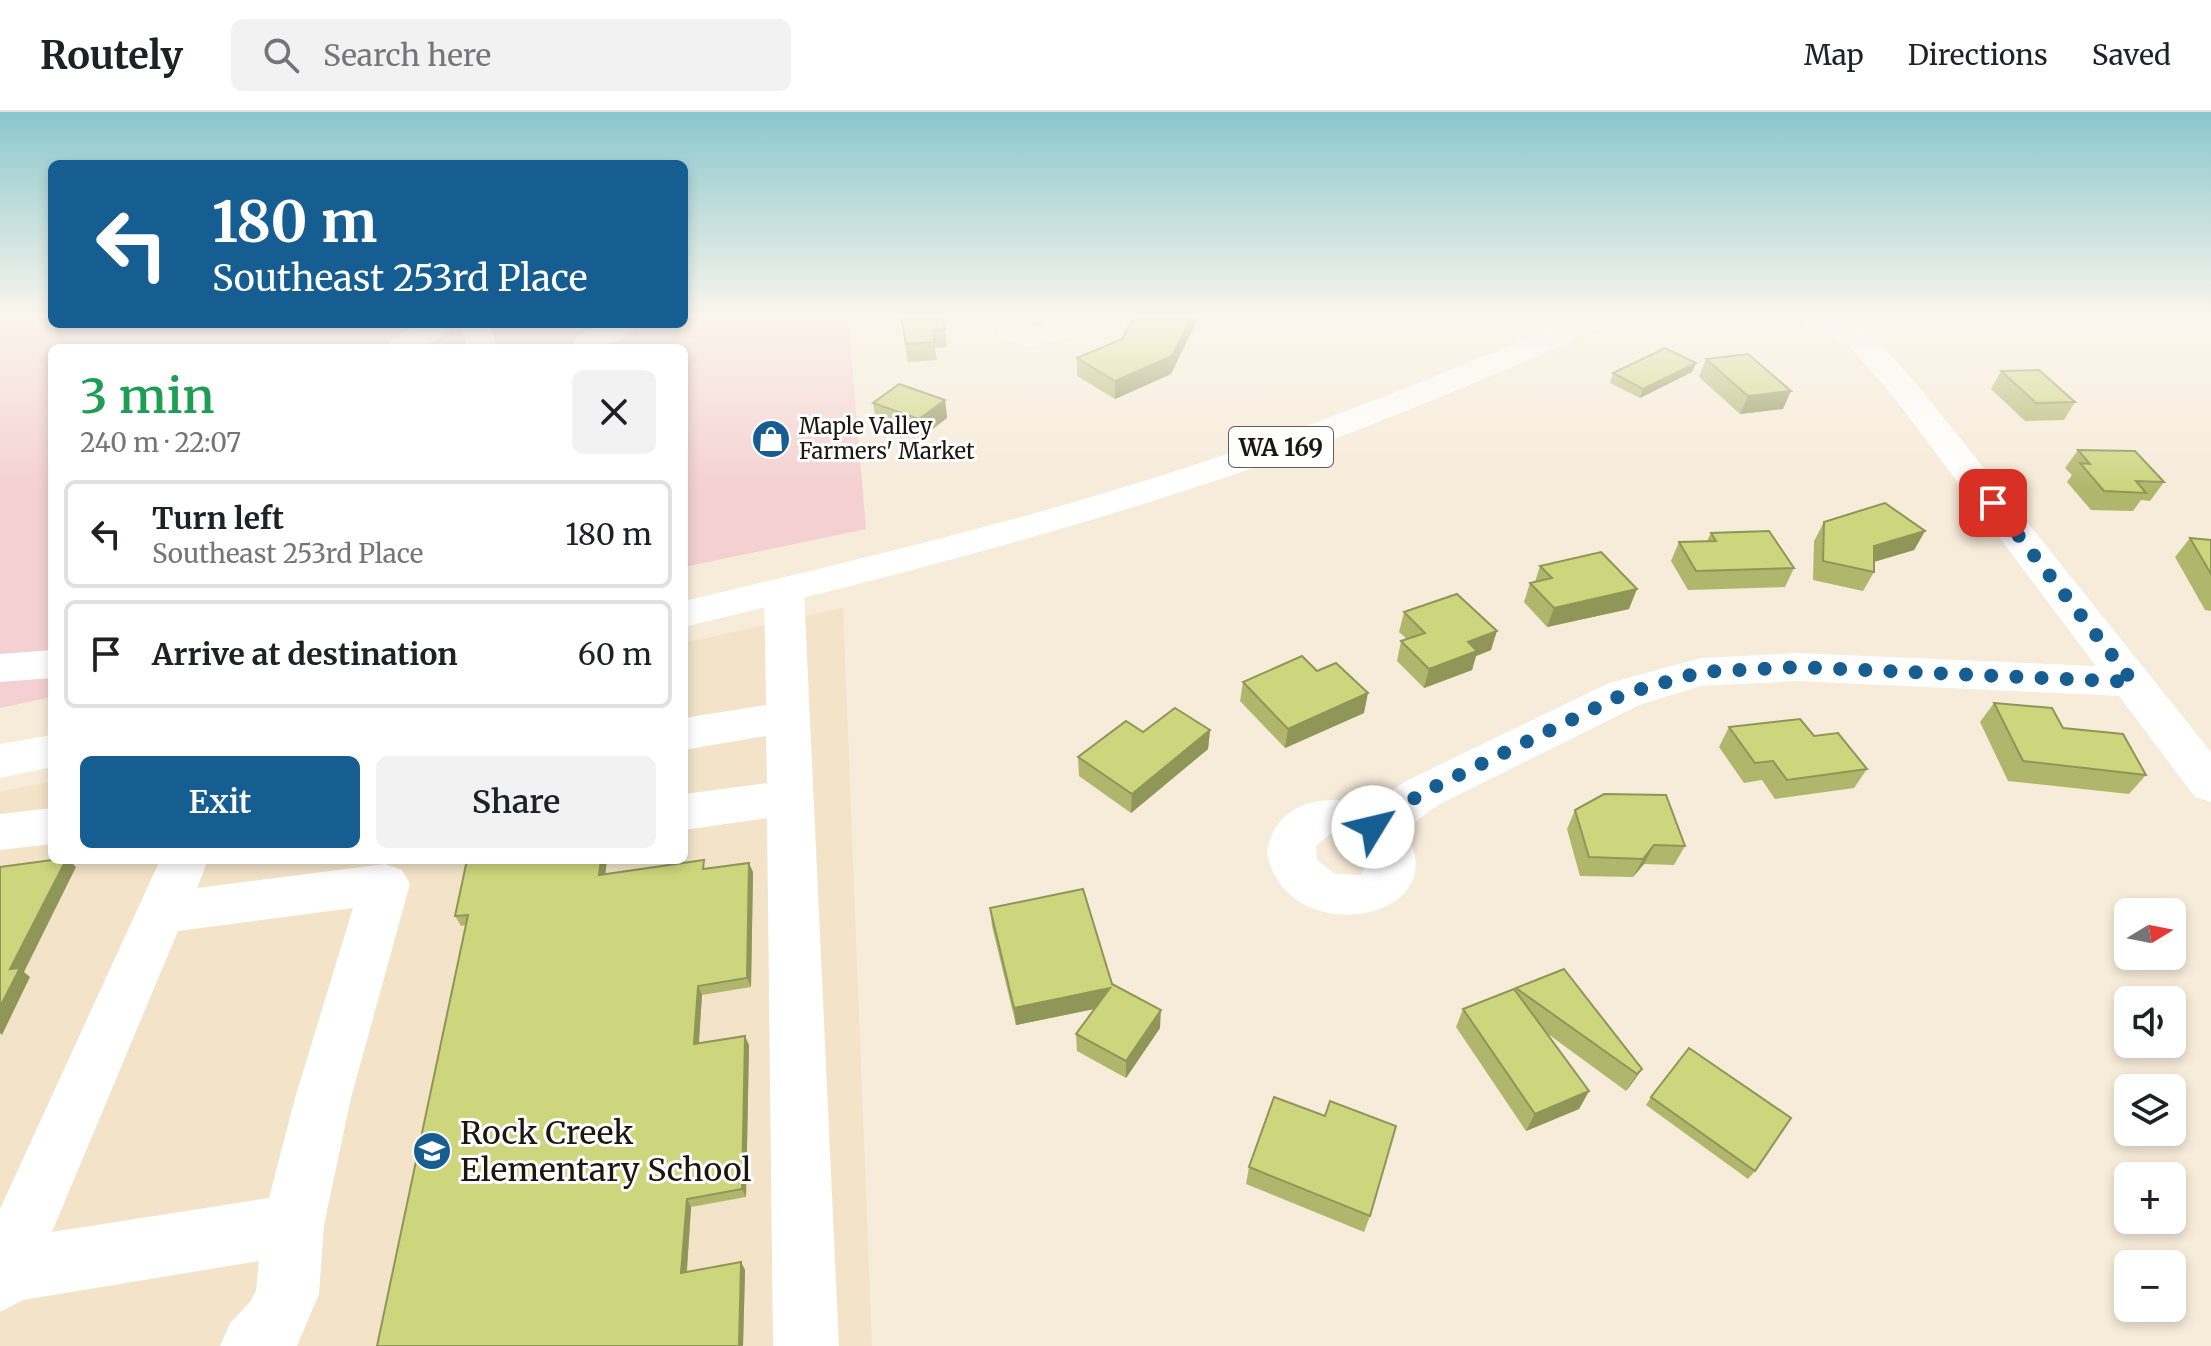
<!DOCTYPE html>
<meta charset="utf-8">
<style>
:root{--surface:#fff;--page:#f2f2f2;--text:#202124;--muted:#757577;--line:#e0e0e0;--accent:#165d92}
body{margin:0;font-family:Merriweather,serif;background:var(--page);color:var(--text);height:100vh;display:flex;flex-direction:column;font-size:30px;white-space:nowrap}
*{box-sizing:border-box;margin:0}
p{font-size:26px;color:var(--muted)}
.icon{flex:none;width:44px;height:44px;fill:none;stroke:currentColor;stroke-width:2;stroke-linecap:round;stroke-linejoin:round}
.map{position:relative;flex:1;overflow:hidden}
.sheet{position:absolute;left:48px;top:232px;width:640px;height:520px;display:flex;flex-direction:column;background:var(--surface);border-radius:12px;box-shadow:0 4px 12px #0003}
.sheet>*{flex:none}
.top-card{position:absolute;left:48px;top:48px;width:640px;height:168px;border-radius:12px;box-shadow:0 4px 12px #0003;background:#165d92;color:#fff;overflow:hidden}
.needle{width:52px;rotate:80deg}
.fabs{position:absolute;left:2114px;top:786px;display:grid;gap:16px}
.fabs a{display:grid;place-items:center;width:72px;height:72px;border-radius:12px;background:var(--surface);box-shadow:0 4px 12px #0003;font-size:40px}
.pin{position:absolute;display:grid;place-items:center;width:68px;height:68px;color:#fff;margin:-34px;border-radius:16px;box-shadow:0 4px 12px #0006}
.me{position:absolute;width:88px;margin:-44px;rotate:54deg;stroke-linejoin:round;filter:drop-shadow(0 0 6px #0008)}
.turn{display:flex;align-items:center;gap:28px;height:168px;padding:0 32px;font-size:36px}
.turn .icon{width:104px;height:104px;stroke-width:2.5}
.turn b{display:block;font-size:56px;line-height:68px}
.round{display:grid;place-items:center;flex:none;width:84px;height:84px;border-radius:12px;background:var(--page)}
.summary{display:flex;align-items:center;justify-content:space-between;height:136px;padding:0 32px}
h1{font-size:48px;font-weight:600;line-height:60px;color:#1e9e55}
.primary-button{display:flex;gap:16px;margin-top:auto;padding:16px 32px}
.primary-button a{flex:1;height:92px;border-radius:12px;background:var(--accent);color:#fff;font-size:32px;font-weight:600;line-height:92px;text-align:center}
.primary-button a+a{background:var(--page);color:var(--text)}
ul{padding:0;list-style:none}
li{display:flex;align-items:center;gap:24px;height:108px;margin:0 16px 12px;padding:0 16px;border:4px solid var(--line);border-radius:12px}
li div{flex:1}
li b{display:block;font-size:30px}
li em{font-style:normal}
header{display:flex;align-items:center;gap:48px;box-sizing:border-box;height:112px;padding:0 40px;background:var(--surface);border-bottom:2px solid var(--line)}
header strong{font-size:38px}
nav{display:flex;gap:44px;margin-inline-start:auto;font-size:28px}
.search{width:560px;height:72px;background:var(--page);display:flex;align-items:center;gap:20px;box-sizing:border-box;padding:0 28px;border-radius:12px;color:var(--muted);font-size:30px}
.map>svg:first-child{display:block}
.built{fill:#f2e3c9}
.green{fill:#f4d0d2}
.lines{fill:none;stroke-linecap:round;stroke-linejoin:round}
.minor{fill:#fff;fill-rule:evenodd}
.major{fill:#fff;fill-rule:evenodd}
.wall{fill:#b0b76c}
.shaded-wall{fill:#909558}
.building{fill:#cdd57d;stroke:#909558;stroke-width:2}
.route{stroke:#165d92;stroke-width:14;stroke-dasharray:0 25.2}
.labels{text-anchor:middle;dominant-baseline:central;stroke-width:6;stroke-linejoin:round;paint-order:stroke}
.far-poi-label{font-size:22px;fill:#1a1710;stroke:#fff;text-anchor:start}
.shield{fill:#fff;stroke:#5f5d58;stroke-width:2}
.shield-label{font-size:24px;font-weight:bold;fill:#1a1710}
.near-poi-label{font-size:32px;fill:#1a1710;stroke:#fff;text-anchor:start}
</style>
<header>
<strong>Routely</strong>
<div class="search"><svg class="icon" aria-label="search" viewBox="0 0 24 24"><circle cx="10" cy="10" r="6"/><path d="M15 15l6 6"/></svg>Search here</div>
<nav><a>Map</a><a>Directions</a><a>Saved</a></nav>
</header>
<div class="map">
<svg width="2211" height="1234" viewBox="0 0 2211 1234">
<rect width="100%" height="100%" fill="#f7ebd9"/>
<!-- built -->
<polygon class="built" points="843,496 872,1234 0,1234 0,680 52,669 52,748 684,748 684,531"/>
<!-- green -->
<polygon class="green" points="0,205 52,205 52,212 684,212 684,205 848,205 866,417 684,455 684,236 52,236 52,585 0,596"/>
<g class="lines">
<!-- minor -->
<g class="minor">
<polygon points="996,205 1027,205 1023,211 1031,216 1047,212 1044,205 1074,205 1078,214 1070,225 1030,234 1001,226 992,210"/>
<path d="M1799 205H1837L1872 223 1915 270 2211 640V690L2195 685 2119 584 1798 569 1701 574 1639 593 1438 693 1404 718C1462 808 1287 842 1267 741 1274 689 1327 680 1369 694L1406 669 1609 571 1701 546 1798 541 2096 554 1893 284 1850 235 1803 211ZM1330 722C1349 725 1364 729 1368 749L1361 763 1335 762 1317 748 1316 734Z"/>
<path d="M418 212H454C437 236 412 236 386 236L390 229Z"/>
<polygon points="459,212 489,212 498,236 468,236"/>
<path d="M600 212H638C623 234 593 236 570 236L577 224Z"/>
<polygon points="784,465 798,469 804,478 839,1234 773,1234 767,706 684,718 684,682 767,671 766,624 684,638 684,606 766,593 764,478 770,469"/>
<polygon points="52,538 52,566 0,570 0,542"/>
<polygon points="52,696 52,732 0,738 0,702"/>
<path d="M160 748H208L197 776 385 752 402 758 410 772 351 986 324 1113 319 1182 297 1234H220L230 1211 250 1190 256 1179 259 1149 23 1188 0 1200V1097ZM353 796 295 986 269 1086 52 1120 178 819Z"/>
</g>
<!-- major -->
<g class="major">
<path d="M1575 205H1615L1611 211C1472 274 1332 332 1187 378 1022 432 853 474 684 515V489C845 451 1006 413 1163 363 1304 318 1441 264 1575 205Z"/>
<polygon points="52,623 52,655 0,666 0,632"/>
</g>
</g>
<!-- wall -->
<g class="wall">
<polygon points="901,205 945,217 947,235 935,236 937,248 908,250"/>
<polygon points="1077,246 1171,262 1115,287 1077,264"/>
<polygon points="1706,247 1783,297 1740,302 1699,265"/>
<polygon points="2001,259 2075,290 2064,308 2025,309 1991,277"/>
<polygon points="1692,260 1640,286 1610,271 1613,261"/>
<polygon points="945,288 947,306 921,326 876,309 873,291"/>
<polygon points="2078,338 2164,370 2150,389 2141,388 2133,399 2091,398 2067,370 2072,363 2065,356"/>
<polygon points="1824,410 1925,419 1914,438 1874,450 1874,460 1863,479 1813,468 1814,429"/>
<polygon points="1711,421 1794,456 1785,475 1688,478 1671,449 1679,430 1707,429"/>
<polygon points="2190,426 2211,428 2211,499 2205,498 2175,445"/>
<polygon points="1540,454 1629,497 1547,515 1524,490 1530,471 1535,470"/>
<polygon points="1404,500 1491,538 1476,544 1472,558 1424,576 1397,549 1401,529 1407,527 1399,520"/>
<polygon points="1317,559 1364,601 1285,636 1240,589 1243,570"/>
<polygon points="1994,591 2063,616 2146,663 2129,682 2008,669 1980,610"/>
<polygon points="1729,615 1867,657 1854,676 1775,687 1762,668 1744,671 1719,635"/>
<polygon points="1210,618 1208,637 1131,701 1079,664 1078,645 1143,620"/>
<polygon points="1575,698 1685,734 1674,753 1644,752 1633,765 1580,764 1567,717"/>
<polygon points="467,748 607,748 605,762 707,757 753,760 751,875 702,883 699,932 749,933 746,1085 691,1095 687,1160 741,1150 745,1158 743,1234 377,1234 466,813 461,814 455,804"/>
<polygon points="990,796 1112,872 1160,916 1126,966 1077,939 1076,922 1094,897 1016,913 992,814"/>
<polygon points="1516,876 1642,957 1630,974 1626,979 1548,922 1589,979 1579,997 1526,1019 1456,915 1463,897 1515,878"/>
<polygon points="1651,985 1755,1059 1748,1067 1646,993"/>
<polygon points="1325,1004 1370,1104 1364,1120 1246,1072 1249,1055"/>
</g>
<!-- shaded-wall -->
<g class="shaded-wall">
<polygon points="1192,205 1199,205 1171,262 1115,287 1115,269"/>
<polygon points="1696,251 1692,260 1640,286 1643,277"/>
<polygon points="1791,279 1783,297 1740,302 1748,284"/>
<polygon points="945,288 947,306 921,326 919,307"/>
<polygon points="1925,419 1914,438 1863,453 1874,434"/>
<polygon points="1637,477 1629,497 1547,515 1554,496"/>
<polygon points="1497,519 1491,538 1476,544 1472,558 1424,576 1429,557 1468,530"/>
<polygon points="1368,581 1364,601 1285,636 1288,617"/>
<polygon points="1210,618 1208,637 1131,701 1132,682"/>
<polygon points="1654,733 1644,752 1633,765 1643,747"/>
<polygon points="66,748 69,748 76,755 24,860 30,865 2,923 0,921 0,895 10,857"/>
<polygon points="601,748 607,748 604,772 599,763"/>
<polygon points="749,751 753,760 751,875 747,866"/>
<polygon points="698,874 702,883 698,941 694,932"/>
<polygon points="1110,876 1109,894 1016,913 1014,896"/>
<polygon points="1161,898 1160,916 1126,966 1126,949"/>
<polygon points="745,924 749,933 746,1085 742,1077"/>
<polygon points="1642,957 1630,974 1626,979 1637,962"/>
<polygon points="1589,979 1579,997 1526,1019 1535,1002"/>
<polygon points="687,1087 691,1095 686,1169 681,1161"/>
<polygon points="741,1150 745,1158 743,1234 739,1234"/>
</g>
<!-- building -->
<g class="building">
<polygon points="901,205 942,205 945,217 933,218 935,230 906,232"/>
<polygon points="1134,205 1192,205 1172,244 1115,269 1077,246 1122,227"/>
<polygon points="1665,236 1696,251 1643,277 1613,261"/>
<polygon points="1748,242 1791,279 1748,284 1706,247"/>
<polygon points="2039,258 2075,290 2036,291 2001,259"/>
<polygon points="899,272 945,288 919,307 873,291"/>
<polygon points="2078,338 2135,339 2164,370 2136,369 2146,381 2104,379 2080,351 2090,352"/>
<polygon points="1885,391 1925,419 1874,434 1874,460 1823,449 1824,410"/>
<polygon points="1769,419 1794,456 1696,459 1679,430 1716,429 1711,421"/>
<polygon points="2190,426 2211,428 2211,462"/>
<polygon points="1601,440 1637,477 1554,496 1530,471 1552,466 1540,454"/>
<polygon points="1457,482 1497,519 1468,530 1477,539 1429,557 1401,529 1425,521 1404,500"/>
<polygon points="1302,544 1317,559 1336,551 1368,581 1288,617 1243,570"/>
<polygon points="1994,591 2052,596 2063,616 2123,622 2146,663 2023,649"/>
<polygon points="1175,596 1210,618 1132,682 1078,645 1126,609 1143,620"/>
<polygon points="1800,607 1814,624 1838,621 1867,657 1787,668 1773,649 1755,651 1729,615"/>
<polygon points="1604,682 1666,683 1685,734 1654,733 1643,747 1589,745 1575,698"/>
<polygon points="52,748 66,748 10,857 20,856 0,895 0,755"/>
<polygon points="467,748 601,748 599,763 704,748 703,757 749,751 747,866 698,874 694,932 745,924 742,1077 687,1087 681,1161 741,1150 739,1234 377,1234 468,803 455,804"/>
<polygon points="1083,777 1112,872 1161,898 1126,949 1076,922 1110,876 1014,896 990,796"/>
<polygon points="1564,857 1642,957 1637,962 1516,876"/>
<polygon points="1514,877 1589,979 1535,1002 1463,897"/>
<polygon points="1689,936 1791,1006 1755,1059 1651,985"/>
<polygon points="1274,985 1325,1004 1330,989 1396,1014 1370,1104 1249,1055"/>
</g>
<!-- sky -->
<linearGradient id="sky" x2="0" y2="1"><stop stop-color="#8bc7cd"/><stop offset="0.54" stop-color="#fbf6ee"/><stop offset="1" stop-color="#fbf6ee" stop-opacity="0"/></linearGradient>
<rect width="2211" height="378" fill="url(#sky)"/>
<g class="lines">
<!-- route -->
<polyline class="route" points="1373,715 1422,681 1624,582 1701,560 1798,555 2133,570 1993,391"/>
</g>
<!-- icons -->
<defs>
<g id="shop-disc" transform="scale(2)"><circle r="9.5" fill="#165d92" stroke="#fff"/><path d="M-5-2.5h2.3a2.7 3.5 0 0 1 5.4 0H5L5.5 6h-11ZM-1.5-2.5h3a1.5 2.3 0 0 0-3 0Z" fill="#fff"/></g>
<g id="school-disc" transform="scale(2)"><circle r="9.5" fill="#165d92" stroke="#fff"/><path d="M0-5L7-2L0 1L-7-2ZM-4 1L0 2.5L4 1V4Q0 6-4 4Z" fill="#fff"/></g>
</defs>
<g fill-rule="evenodd">
<use href="#shop-disc" x="771" y="327"/>
<use href="#school-disc" x="432" y="1039"/>
</g>
<g class="labels">
<!-- far-poi labels -->
<g class="far-poi-label">
<text x="799" y="314">Maple Valley<tspan x="799" dy="25">Farmers' Market</tspan></text>
</g>
<!-- shield labels -->
<rect class="shield" x="1229" y="315" width="104" height="40" rx="6"/>
<g class="shield-label">
<text x="1281" y="335">WA 169</text>
</g>
<!-- near-poi labels -->
<g class="near-poi-label">
<text x="460" y="1021">Rock Creek<tspan x="460" dy="37">Elementary School</tspan></text>
</g>
</g>
</svg>
<div class="fabs">
<a><svg class="needle" viewBox="-14 -14 28 28"><path d="M0-13l5 13h-10z" fill="#e53935"/><path d="M0 13l5-13h-10z" fill="#757577"/></svg></a>
<a><svg class="icon" aria-label="sound" viewBox="0 0 24 24"><path d="M4 9h4l5-4v14l-5-4H4zM17 9q2 3 0 6"/></svg></a>
<a><svg class="icon" aria-label="layers" viewBox="0 0 24 24"><path d="M12 4l9 5-9 5-9-5zM3 14l9 5 9-5"/></svg></a>
<a>+</a>
<a>−</a>
</div>
<div class="pin" style="left:1993px;top:391px;background:#d93025"><svg class="icon" aria-label="arrive" viewBox="0 0 24 24"><path d="M6 21V4h12l-3 4 3 4H6"/></svg></div>
<svg class="me" style="left:1373px;top:715px" viewBox="-20 -20 40 40"><circle r="19" fill="#fff"/><path d="M0-13L10 11 0 6-10 11z" fill="#165d92"/></svg>
<div class="top-card">
<div class="turn"><svg class="icon" aria-label="left" viewBox="0 0 24 24"><path d="M17 20v-9H6M10 6l-5 5 5 5"/></svg><div><b>180 m</b>Southeast 253rd Place</div></div>
</div>
<section class="sheet">
<div class="summary"><div><h1>3 min</h1><p>240 m · 22:07</p></div><a class="round"><svg class="icon" aria-label="close" viewBox="0 0 24 24"><path d="M6 6l12 12M18 6L6 18"/></svg></a></div>
<ul>
<li><svg class="icon" aria-label="left" viewBox="0 0 24 24"><path d="M17 20v-9H6M10 6l-5 5 5 5"/></svg><div><b>Turn left</b><p>Southeast 253rd Place</p></div><em>180 m</em></li>
<li><svg class="icon" aria-label="arrive" viewBox="0 0 24 24"><path d="M6 21V4h12l-3 4 3 4H6"/></svg><div><b>Arrive at destination</b></div><em>60 m</em></li>
</ul>
<div class="primary-button"><a>Exit</a><a>Share</a></div>
</section>
</div>
